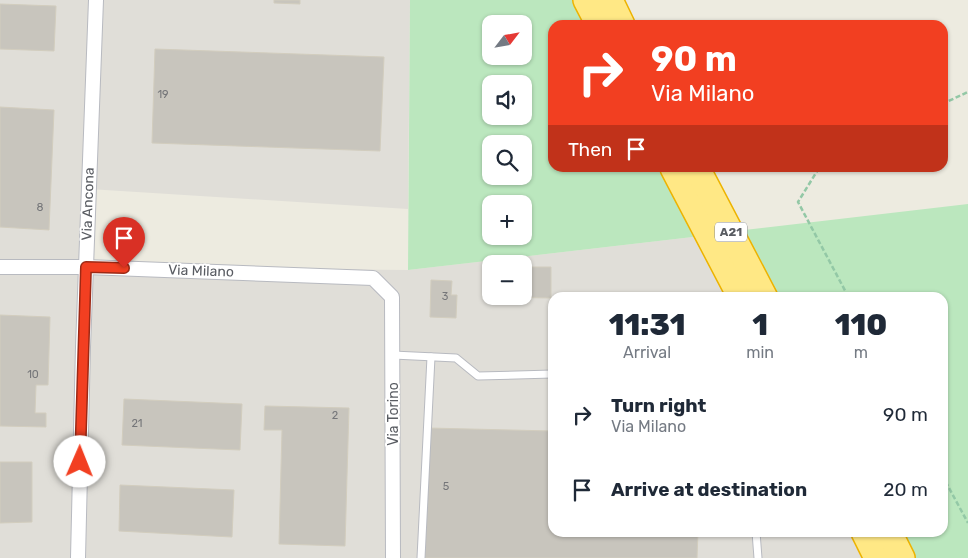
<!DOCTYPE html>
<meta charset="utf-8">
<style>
:root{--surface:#fff;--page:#f6f6f7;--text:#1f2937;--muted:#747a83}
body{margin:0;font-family:Rubik,sans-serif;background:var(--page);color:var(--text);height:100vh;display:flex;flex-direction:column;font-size:19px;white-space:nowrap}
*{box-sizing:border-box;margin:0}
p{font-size:16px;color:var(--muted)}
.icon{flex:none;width:28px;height:28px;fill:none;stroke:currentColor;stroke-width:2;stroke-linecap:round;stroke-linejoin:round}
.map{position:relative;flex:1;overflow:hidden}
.sheet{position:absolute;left:548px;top:292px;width:400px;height:245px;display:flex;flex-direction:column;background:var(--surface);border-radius:15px;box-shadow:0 1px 4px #0004}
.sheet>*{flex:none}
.banner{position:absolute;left:548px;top:20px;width:400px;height:152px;border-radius:15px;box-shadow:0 1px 4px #0004;background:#f23f21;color:#fff;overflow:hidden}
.needle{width:32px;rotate:59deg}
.buttons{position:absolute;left:482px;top:15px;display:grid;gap:10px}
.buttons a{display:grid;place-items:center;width:50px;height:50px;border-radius:10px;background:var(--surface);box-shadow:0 1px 4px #0004;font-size:25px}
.pin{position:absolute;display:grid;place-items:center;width:42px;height:42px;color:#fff;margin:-51px -21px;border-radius:50% 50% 50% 0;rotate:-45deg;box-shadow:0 0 5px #0007}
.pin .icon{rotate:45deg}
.me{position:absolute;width:55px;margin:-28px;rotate:1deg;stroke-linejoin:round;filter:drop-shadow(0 0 4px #0008)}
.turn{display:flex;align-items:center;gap:18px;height:105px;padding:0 20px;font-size:22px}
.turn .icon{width:65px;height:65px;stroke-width:2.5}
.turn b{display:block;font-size:35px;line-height:42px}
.then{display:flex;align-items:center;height:48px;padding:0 20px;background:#0003;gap:10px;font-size:19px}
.eta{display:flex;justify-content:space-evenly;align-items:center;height:85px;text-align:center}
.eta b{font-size:30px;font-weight:800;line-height:35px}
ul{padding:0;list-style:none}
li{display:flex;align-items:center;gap:15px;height:75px;padding:0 20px}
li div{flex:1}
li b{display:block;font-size:19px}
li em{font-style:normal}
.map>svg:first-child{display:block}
.industrial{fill:#e0ded8;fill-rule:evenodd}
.green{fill:#bbe7be;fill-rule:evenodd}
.building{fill:#c8c5bd;stroke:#d2cdbe}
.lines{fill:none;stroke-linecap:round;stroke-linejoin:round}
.lane-casing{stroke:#b8bac0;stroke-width:9}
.street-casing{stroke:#b8bac0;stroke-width:16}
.highway-casing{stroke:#edb300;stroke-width:28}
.path{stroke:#93c8a6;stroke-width:2.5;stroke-dasharray:5 2.5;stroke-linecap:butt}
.lane{stroke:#fff;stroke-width:7}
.street{stroke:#fff;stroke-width:14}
.highway{stroke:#ffe885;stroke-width:25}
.route-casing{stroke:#9d2915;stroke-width:12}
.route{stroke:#f23f21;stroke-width:9}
.labels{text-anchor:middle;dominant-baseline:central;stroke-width:4;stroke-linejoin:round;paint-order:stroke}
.number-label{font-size:11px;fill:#757679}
.shield{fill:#fff;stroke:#8b8d91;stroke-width:1}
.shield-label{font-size:12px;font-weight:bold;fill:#595c62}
.street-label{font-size:14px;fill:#595c62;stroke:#fff}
</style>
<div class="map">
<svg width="968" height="558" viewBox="0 0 968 558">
<rect width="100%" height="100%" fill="#edebe0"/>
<!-- industrial -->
<path class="industrial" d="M0 0H410L408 209 89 189 86 267 408 270 710 235 742 297 552 298V532L860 533 872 558H0ZM491 264H524V296H491Z"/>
<!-- green -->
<path class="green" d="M410 0H587L600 25H552V168H675L710 234 968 204V558H872L860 533 942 532V298L742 297 710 235 408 270ZM491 24H524V56H491ZM491 84H524V116H491ZM491 144H524V176H491ZM491 204H524V236H491Z"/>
<!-- building -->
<g class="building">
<polygon points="274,0 300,0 300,4 274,3"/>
<polygon points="0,4 56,6 54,51 0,49"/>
<polygon points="155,49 384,57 380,151 152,143"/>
<polygon points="0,107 54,110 49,230 0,227"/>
<polygon points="484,266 491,266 491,296 524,296 524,267 551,267 551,298 483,297"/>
<polygon points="431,280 452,281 451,295 457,295 456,318 430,317"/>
<polygon points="0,315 50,317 48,385 36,385 35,413 46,413 46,427 0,426"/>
<polygon points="124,399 242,404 240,450 122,445"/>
<polygon points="265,406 349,408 345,546 279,544 282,430 264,430"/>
<polygon points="429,428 552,431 552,532 698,532 697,558 425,558"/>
<polygon points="0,462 32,462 32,522 0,523"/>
<polygon points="120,485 234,490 232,537 119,531"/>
</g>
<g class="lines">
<!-- lane casing -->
<g class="lane-casing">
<g id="lane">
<polyline points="393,355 456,358 478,376 552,374"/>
<polyline points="756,532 758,558"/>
<polyline points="421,558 431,357"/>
</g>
</g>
<!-- street casing -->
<g class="street-casing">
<g id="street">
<polyline points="0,267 86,267 373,278 392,297 393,558"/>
<polyline points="78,558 83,347 96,0"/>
</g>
</g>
<!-- highway casing -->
<g class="highway-casing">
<g id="highway">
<polyline points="586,0 599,25"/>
<polyline points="610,0 622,25"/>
<polyline points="673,168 741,298"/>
<polyline points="697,168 765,298"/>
<polyline points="864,532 877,558"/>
<polyline points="889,532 902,558"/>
</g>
</g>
<!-- path -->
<g class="path">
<polyline points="942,104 968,92"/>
<polyline points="819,168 798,202 849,298"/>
<polyline points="942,475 968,523"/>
</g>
<!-- lane -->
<use href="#lane" class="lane"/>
<!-- street -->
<use href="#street" class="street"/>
<!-- highway -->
<use href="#highway" class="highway"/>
</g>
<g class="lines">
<!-- route casing -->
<g class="route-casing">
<polyline id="route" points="80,462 86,267 124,268"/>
</g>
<!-- route -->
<use href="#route" class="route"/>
</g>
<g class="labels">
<!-- number labels -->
<g class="number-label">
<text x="163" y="94">19</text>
<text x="40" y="207">8</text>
<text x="445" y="296">3</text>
<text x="33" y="374">10</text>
<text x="335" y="415">2</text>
<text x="137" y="423">21</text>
<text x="446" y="486">5</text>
</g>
<!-- shield labels -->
<rect class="shield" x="715" y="222.5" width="32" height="19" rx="4"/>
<g class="shield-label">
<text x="731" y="232">A21</text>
</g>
<!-- street labels -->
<g class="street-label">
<text transform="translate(88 204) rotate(-88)">Via Ancona</text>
<text transform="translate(201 271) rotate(2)">Via Milano</text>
<text transform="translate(393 414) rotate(-90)">Via Torino</text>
</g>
</g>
</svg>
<div class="buttons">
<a><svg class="needle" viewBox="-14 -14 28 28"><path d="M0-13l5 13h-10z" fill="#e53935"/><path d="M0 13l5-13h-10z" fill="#747a83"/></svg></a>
<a><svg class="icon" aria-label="sound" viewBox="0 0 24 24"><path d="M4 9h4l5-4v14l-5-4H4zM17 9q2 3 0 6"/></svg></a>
<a><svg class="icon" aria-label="search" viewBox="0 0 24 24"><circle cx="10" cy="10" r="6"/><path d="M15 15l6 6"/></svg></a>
<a>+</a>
<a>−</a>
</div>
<div class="pin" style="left:124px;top:268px;background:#d93025"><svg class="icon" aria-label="arrive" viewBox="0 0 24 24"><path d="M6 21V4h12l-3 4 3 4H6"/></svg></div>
<svg class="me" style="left:80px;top:462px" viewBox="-20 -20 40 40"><circle r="19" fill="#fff"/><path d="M0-13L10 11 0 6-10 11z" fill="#f23f21"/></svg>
<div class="banner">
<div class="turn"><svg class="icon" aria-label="right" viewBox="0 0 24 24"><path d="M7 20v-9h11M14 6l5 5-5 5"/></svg><div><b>90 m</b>Via Milano</div></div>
<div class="then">Then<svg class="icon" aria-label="arrive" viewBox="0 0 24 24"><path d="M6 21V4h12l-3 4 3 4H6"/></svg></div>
</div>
<section class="sheet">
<div class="eta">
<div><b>11:31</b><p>Arrival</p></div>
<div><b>1</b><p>min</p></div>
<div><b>110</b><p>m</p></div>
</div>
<ul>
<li><svg class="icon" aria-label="right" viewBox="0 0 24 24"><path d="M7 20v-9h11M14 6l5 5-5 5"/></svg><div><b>Turn right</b><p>Via Milano</p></div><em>90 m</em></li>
<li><svg class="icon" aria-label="arrive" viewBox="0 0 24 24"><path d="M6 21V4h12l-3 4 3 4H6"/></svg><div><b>Arrive at destination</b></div><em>20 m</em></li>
</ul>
</section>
</div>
